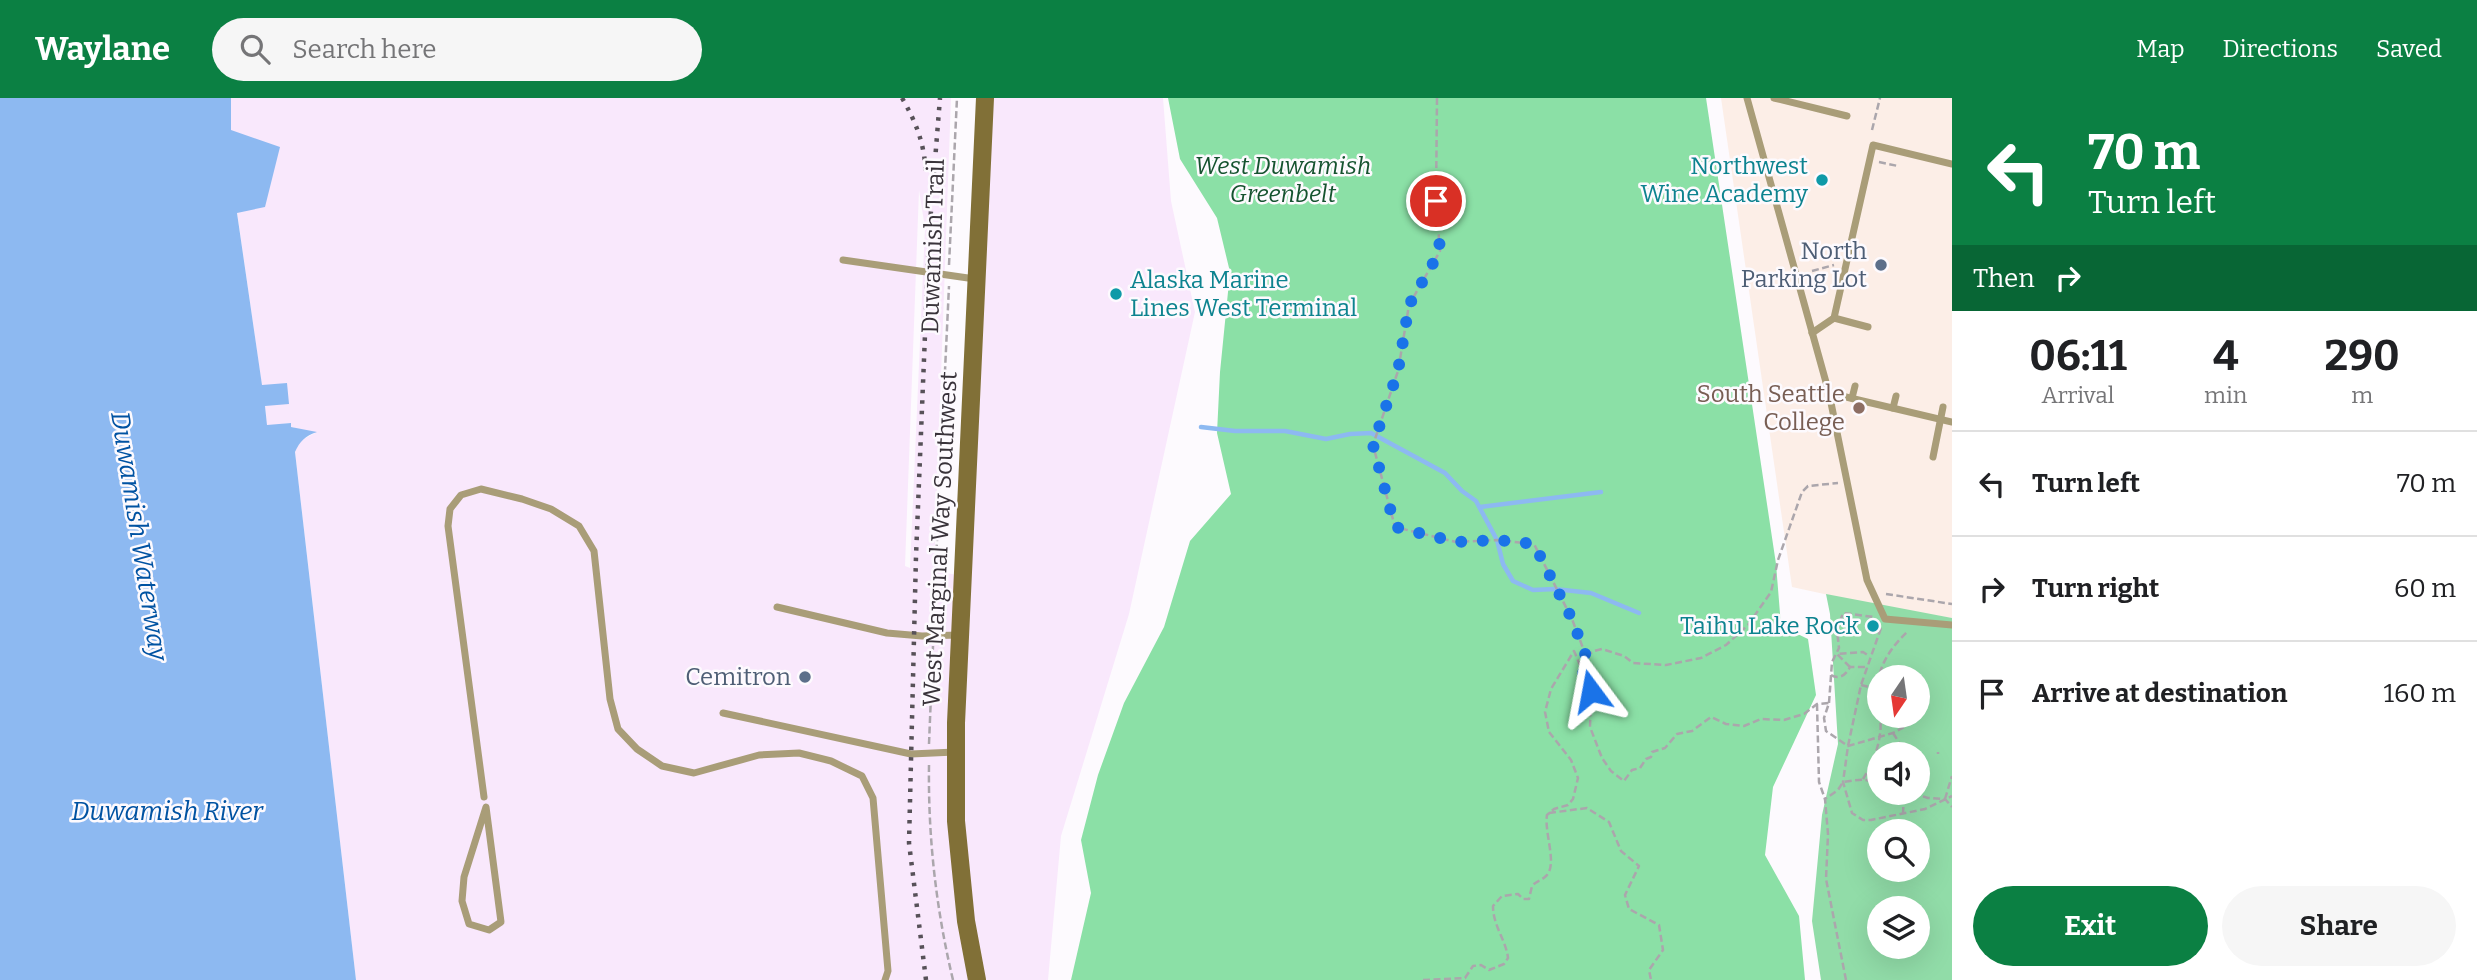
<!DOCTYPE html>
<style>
:root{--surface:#fff;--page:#f6f6f6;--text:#202124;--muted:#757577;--line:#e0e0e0;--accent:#0b8043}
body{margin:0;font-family:Bitter,serif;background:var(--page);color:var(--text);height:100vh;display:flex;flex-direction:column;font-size:26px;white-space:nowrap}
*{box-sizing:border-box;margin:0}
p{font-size:23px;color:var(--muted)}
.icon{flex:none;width:38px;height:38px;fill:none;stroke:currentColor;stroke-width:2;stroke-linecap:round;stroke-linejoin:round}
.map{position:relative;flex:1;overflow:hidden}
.panel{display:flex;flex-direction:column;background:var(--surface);width:525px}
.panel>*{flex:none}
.guide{background:#0b8043;color:#fff;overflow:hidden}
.needle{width:46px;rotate:193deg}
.buttons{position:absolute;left:1867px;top:567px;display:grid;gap:14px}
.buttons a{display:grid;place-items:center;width:63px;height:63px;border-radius:50%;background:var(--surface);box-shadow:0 7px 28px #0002;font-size:35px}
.pin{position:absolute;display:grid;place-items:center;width:60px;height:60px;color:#fff;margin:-30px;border:4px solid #fff;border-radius:50%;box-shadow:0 2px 7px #0007}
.me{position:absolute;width:77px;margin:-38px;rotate:347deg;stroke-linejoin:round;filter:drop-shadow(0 0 5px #0008)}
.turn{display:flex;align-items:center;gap:24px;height:147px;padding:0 21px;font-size:32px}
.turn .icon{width:91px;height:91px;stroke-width:2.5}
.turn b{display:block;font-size:49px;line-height:60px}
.then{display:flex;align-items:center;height:66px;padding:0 21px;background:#0003;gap:14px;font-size:26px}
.eta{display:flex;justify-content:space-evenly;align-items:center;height:119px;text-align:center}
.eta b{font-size:42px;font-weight:700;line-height:49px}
.primary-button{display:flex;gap:14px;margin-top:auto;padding:14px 21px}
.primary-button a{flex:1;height:80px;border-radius:42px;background:var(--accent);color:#fff;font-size:28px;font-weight:700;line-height:80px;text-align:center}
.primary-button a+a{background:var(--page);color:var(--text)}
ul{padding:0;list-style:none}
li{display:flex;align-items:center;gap:21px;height:105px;padding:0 21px;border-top:2px solid var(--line)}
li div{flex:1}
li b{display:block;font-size:26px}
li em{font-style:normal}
header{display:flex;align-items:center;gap:42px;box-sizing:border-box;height:98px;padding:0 35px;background:var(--accent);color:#fff}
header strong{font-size:33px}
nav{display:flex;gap:38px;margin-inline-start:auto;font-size:24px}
.search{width:490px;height:63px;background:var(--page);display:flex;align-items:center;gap:18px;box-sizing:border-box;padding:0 24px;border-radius:38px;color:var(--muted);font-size:26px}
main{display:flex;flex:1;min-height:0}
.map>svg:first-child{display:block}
.built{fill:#f9e8fc;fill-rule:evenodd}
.education{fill:#fceee7}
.green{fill:#91dca8;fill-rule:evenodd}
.forest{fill:#8be0a6}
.water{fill:#8db9f1}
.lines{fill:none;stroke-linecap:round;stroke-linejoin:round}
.stream{stroke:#8db9f1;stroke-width:4.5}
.path{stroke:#aba6ac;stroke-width:2.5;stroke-dasharray:7 3.5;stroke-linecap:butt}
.lane{stroke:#a99d78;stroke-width:7}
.secondary{stroke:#817037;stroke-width:18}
.rail{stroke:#575158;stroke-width:4.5;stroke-dasharray:3.5 7;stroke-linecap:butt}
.route{stroke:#1a73e8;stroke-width:12;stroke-dasharray:0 21.6}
.culture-dot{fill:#0f9aa8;stroke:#fdfafe;stroke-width:2.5}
.service-dot{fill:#5c6f8a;stroke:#fdfafe;stroke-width:2.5}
.education-dot{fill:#8d6e63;stroke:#fdfafe;stroke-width:2.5}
.labels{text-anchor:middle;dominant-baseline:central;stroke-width:5;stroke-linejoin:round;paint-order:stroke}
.park-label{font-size:24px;font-style:italic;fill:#15532f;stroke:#fdfafe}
.culture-label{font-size:24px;fill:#0d838f;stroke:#fdfafe;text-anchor:end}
.street-label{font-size:24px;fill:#39333a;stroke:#fdfafe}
.service-label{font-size:24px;fill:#4e5e75;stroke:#fdfafe;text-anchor:end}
.education-label{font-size:24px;fill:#785e54;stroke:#fdfafe;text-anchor:end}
.water-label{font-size:26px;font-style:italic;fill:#0052a2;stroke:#fdfafe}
</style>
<header>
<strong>Waylane</strong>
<div class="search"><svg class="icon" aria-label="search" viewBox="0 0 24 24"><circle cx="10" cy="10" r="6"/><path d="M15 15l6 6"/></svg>Search here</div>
<nav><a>Map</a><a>Directions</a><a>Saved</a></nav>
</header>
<main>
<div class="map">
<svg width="1952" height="882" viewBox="0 0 1952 882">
<rect width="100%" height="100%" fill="#fdfafe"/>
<!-- built -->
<path class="built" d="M231 0H951L934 473 970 479 981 0H1163L1171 103 1195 214 1129 516 1061 738 1048 882H356L295 354 300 343 315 335 291 329 290 325 267 328 265 308 287 286 262 288 237 114 231 32ZM919 92 925 130 910 470 905 468Z"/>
<!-- education -->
<polygon class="education" points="1721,0 1952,0 1952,520 1884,509 1792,489"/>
<!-- green -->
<path class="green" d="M1826 496 1952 520V882H1821L1812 823 1822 717 1838 646 1830 516ZM1880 579H1918V618H1880ZM1880 656H1918V695H1880ZM1880 733H1918V772H1880ZM1880 810H1918V849H1880Z"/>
<!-- forest -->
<polygon class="forest" points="1168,0 1706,0 1776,466 1781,528 1808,541 1816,597 1773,689 1765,757 1799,818 1805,882 1071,882 1091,795 1081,742 1098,677 1124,605 1164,529 1190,443 1231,396 1217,335 1220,274 1230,174 1217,120 1180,61"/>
<!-- water -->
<path class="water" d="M0 0H231V32L280 49 265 109 237 115 262 287 287 285 289 306 265 308 267 327 291 325V329L317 334C305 338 300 343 295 354L356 882H0Z"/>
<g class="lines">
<!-- stream -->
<g class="stream">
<polyline points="1201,329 1235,333 1285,333 1326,341 1350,336 1371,335 1445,375 1462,393 1476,403 1497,442 1503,466 1513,483 1533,492 1555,491 1591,495 1639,515"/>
<polyline points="1480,409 1601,394"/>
</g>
<!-- path -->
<g class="path">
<polyline points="1437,0 1436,103 1440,153 1409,207 1398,273 1373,347 1395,429 1456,444 1497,442 1534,446 1572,521 1586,558 1580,567"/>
<polyline points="1872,32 1880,0"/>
<polyline points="1879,64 1898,68"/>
<polyline points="949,167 957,0"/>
<polyline points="1812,173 1834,167"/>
<polyline points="1886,496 1952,506"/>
<polyline points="933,527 949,188"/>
<polyline points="1881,530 1861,587 1848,648 1843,684 1852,715 1863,722 1871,722 1925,711 1952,698"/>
<polyline points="1586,558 1594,553 1602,551 1624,558 1633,565 1666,567 1701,560 1726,547 1748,527 1771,494 1778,462 1802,394 1808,388 1838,385"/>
<polyline points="1850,569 1837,556 1863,554 1869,558"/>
<path d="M1831 577C1839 582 1846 577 1850 569H1867"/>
<polyline points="1861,587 1877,591"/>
<polyline points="1829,605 1832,564 1839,550 1837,532 1843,515 1874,519"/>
<polyline points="1817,606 1819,684 1825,701"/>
<path d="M1880 617C1872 581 1882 558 1908 533"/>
<polyline points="1893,635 1902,649 1900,656"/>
<polyline points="929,646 933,548"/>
<polyline points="1938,656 1938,654"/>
<path d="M929 667C928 739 936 811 953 882"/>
<path d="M1863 681C1874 663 1883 640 1880 619"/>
<polyline points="1913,695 1928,700 1945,701 1952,709"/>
<polyline points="1945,701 1952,678"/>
<polyline points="1549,715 1587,710 1609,724 1621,753 1639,768 1625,797 1629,811 1659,827 1663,852 1649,872 1651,882"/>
<polyline points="1903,716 1904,695"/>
<path d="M1423 882 1465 880 1473 868 1481 867 1489 872 1504 866 1508 860C1506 842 1493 828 1493 808L1502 798 1518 796 1523 801H1529L1532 788C1536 783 1541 783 1546 778 1558 767 1544 735 1547 717L1554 711 1568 707 1573 701 1578 680 1571 662 1549 634 1545 614 1551 591 1574 553 1591 593 1590 629 1602 660 1611 673 1624 683 1632 672 1640 670 1646 661 1651 659 1652 654 1665 650 1677 636 1692 633 1711 619 1726 626 1744 628 1761 621 1784 622 1804 616 1817 606 1829 605 1824 620 1826 633 1848 648 1893 635 1910 626"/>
<path d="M1846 882 1826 781 1828 736 1825 701 1838 692 1843 684C1858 682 1867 679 1880 687"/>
</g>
<!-- lane -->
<g class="lane">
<polyline points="1747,0 1829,295 1867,482 1885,521 1952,527"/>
<polyline points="1774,0 1847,18"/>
<polyline points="843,162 975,181"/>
<polyline points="1834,220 1868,229"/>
<polyline points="1812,235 1834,220 1873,47 1952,66"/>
<polyline points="1829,295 1952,324"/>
<polyline points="1852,300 1855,288"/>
<polyline points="1893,310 1896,298"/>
<polyline points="1933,359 1943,309"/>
<polyline points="777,509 887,535 922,538 959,537"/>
<polyline points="723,615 911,656 955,654"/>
<polyline points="484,699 448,428 450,411 461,397 481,391 522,401 551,411 579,428 594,453 610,601 618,631 637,651 662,668 694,675 759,657 799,655 831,663 862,678 873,700 888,873 885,882"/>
<polygon points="486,709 501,824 489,832 469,826 462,803 464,779"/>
</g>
<!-- secondary -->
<polyline class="secondary" points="977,882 966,823 956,723 956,625 985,0"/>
<!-- rail -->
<g class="rail">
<path d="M902 0C917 26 924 45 926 75"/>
<polyline points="926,882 909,745 916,458 929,138 940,0"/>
</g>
</g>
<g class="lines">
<!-- route -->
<polyline class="route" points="1436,103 1440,153 1409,207 1398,273 1373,347 1395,429 1456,444 1497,442 1534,446 1572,521 1586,558 1580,568 1591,593"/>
</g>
<!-- markers -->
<g class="culture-dot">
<circle cx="1822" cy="82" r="7"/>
<circle cx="1116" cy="196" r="7"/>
<circle cx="1873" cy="528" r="7"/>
</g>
<g class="service-dot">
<circle cx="1881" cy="167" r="7"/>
<circle cx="805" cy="579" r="7"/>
</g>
<circle class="education-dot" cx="1859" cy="310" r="7"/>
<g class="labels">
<!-- park labels -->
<g class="park-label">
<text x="1283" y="68">West Duwamish<tspan x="1283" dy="28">Greenbelt</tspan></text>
</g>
<!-- culture labels -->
<g class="culture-label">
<text x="1808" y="68">Northwest<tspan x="1808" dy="28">Wine Academy</tspan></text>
<text x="1130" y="182" text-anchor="start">Alaska Marine<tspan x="1130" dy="28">Lines West Terminal</tspan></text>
<text x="1859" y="528">Taihu Lake Rock</text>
</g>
<!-- street labels -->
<g class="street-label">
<text transform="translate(933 148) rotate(-88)">Duwamish Trail</text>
<text transform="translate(940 441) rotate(-87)">West Marginal Way Southwest</text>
</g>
<!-- service labels -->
<g class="service-label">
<text x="1867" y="153">North<tspan x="1867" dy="28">Parking Lot</tspan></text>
<text x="791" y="579">Cemitron</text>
</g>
<!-- education labels -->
<g class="education-label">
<text x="1845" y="296">South Seattle<tspan x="1845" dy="28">College</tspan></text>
</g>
<!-- water labels -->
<g class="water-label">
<text transform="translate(139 438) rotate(81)">Duwamish Waterway</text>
<text x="167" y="713">Duwamish River</text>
</g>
</g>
</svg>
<div class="buttons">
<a><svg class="needle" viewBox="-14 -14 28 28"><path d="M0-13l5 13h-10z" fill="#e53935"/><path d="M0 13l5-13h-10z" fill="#757577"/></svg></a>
<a><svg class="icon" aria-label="sound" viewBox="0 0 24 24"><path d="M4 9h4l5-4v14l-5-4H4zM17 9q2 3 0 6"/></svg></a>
<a><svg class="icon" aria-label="search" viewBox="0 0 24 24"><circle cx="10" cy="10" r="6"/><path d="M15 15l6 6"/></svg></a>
<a><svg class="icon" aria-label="layers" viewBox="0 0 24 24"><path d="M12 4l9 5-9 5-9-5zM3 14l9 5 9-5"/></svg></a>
</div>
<div class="pin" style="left:1436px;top:103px;background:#d93025"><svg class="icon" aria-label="arrive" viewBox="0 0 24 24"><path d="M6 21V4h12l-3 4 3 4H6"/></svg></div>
<svg class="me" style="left:1591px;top:593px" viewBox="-20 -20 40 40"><path d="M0-17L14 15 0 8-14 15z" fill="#1a73e8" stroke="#fff" stroke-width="4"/></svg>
</div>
<section class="panel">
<div class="guide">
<div class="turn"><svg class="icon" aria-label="left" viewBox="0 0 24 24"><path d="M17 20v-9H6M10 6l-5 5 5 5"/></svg><div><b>70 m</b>Turn left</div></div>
<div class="then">Then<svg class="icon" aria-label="right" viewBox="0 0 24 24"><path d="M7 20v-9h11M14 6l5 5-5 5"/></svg></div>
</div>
<div class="eta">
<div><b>06:11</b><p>Arrival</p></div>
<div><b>4</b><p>min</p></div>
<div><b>290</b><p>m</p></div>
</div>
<ul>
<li><svg class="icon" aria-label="left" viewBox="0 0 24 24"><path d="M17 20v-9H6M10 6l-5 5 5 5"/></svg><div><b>Turn left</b></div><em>70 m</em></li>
<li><svg class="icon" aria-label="right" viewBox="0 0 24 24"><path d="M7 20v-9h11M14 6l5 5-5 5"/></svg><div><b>Turn right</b></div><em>60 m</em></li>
<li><svg class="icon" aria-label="arrive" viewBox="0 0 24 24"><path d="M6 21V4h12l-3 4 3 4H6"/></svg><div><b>Arrive at destination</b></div><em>160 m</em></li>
</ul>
<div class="primary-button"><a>Exit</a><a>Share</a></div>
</section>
</main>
